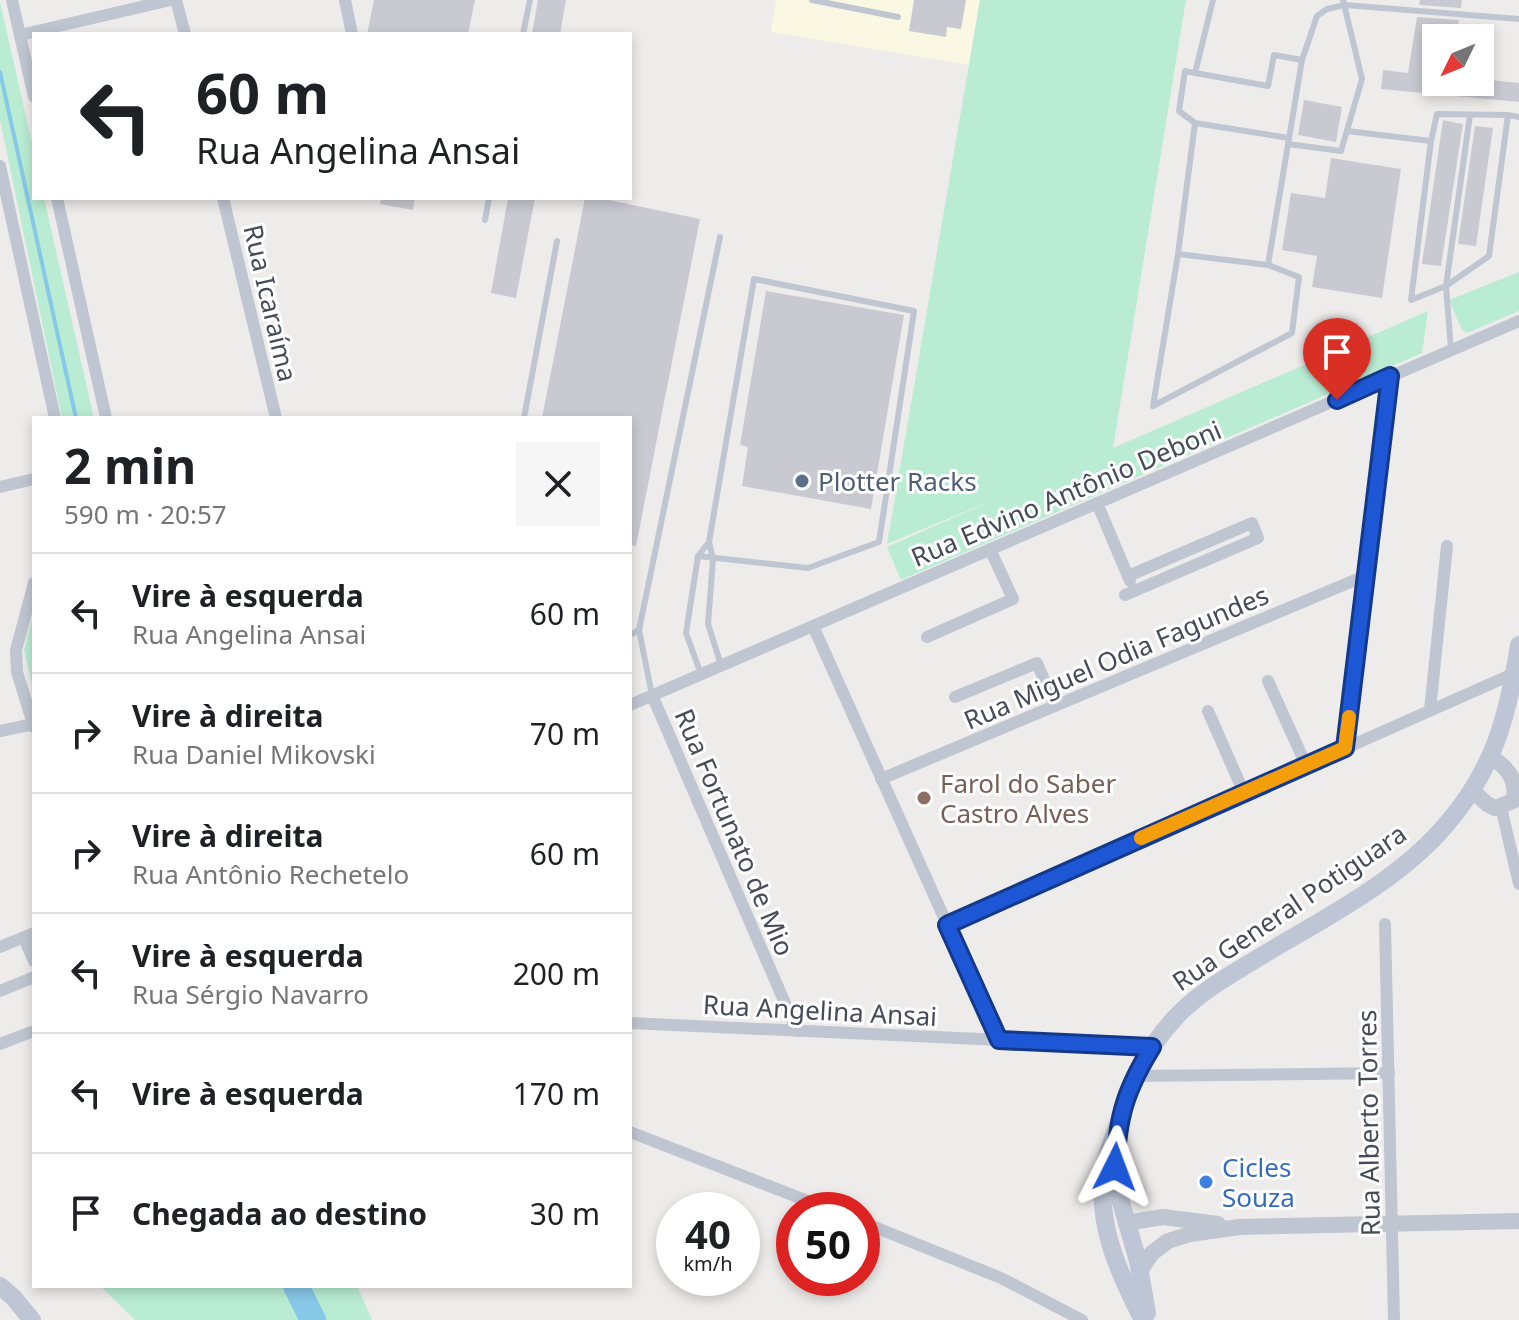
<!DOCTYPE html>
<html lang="pt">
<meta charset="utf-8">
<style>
:root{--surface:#fff;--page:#f6f6f6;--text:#202124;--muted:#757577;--line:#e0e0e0}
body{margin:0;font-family:"Noto Sans",sans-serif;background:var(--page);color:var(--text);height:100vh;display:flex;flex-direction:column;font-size:30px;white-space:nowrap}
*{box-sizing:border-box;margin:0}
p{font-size:26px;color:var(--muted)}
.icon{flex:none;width:44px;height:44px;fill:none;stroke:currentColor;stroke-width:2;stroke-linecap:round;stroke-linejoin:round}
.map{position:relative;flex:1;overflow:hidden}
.side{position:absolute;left:32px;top:416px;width:600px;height:872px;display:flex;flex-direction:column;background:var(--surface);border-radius:0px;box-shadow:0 4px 12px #0003}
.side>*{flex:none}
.top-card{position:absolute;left:32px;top:32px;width:600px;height:168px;border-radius:0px;box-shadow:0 4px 12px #0003;background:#fff;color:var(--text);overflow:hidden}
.needle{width:52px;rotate:227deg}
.controls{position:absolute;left:1422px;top:24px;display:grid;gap:16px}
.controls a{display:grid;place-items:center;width:72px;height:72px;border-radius:0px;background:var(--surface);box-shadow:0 4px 12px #0003;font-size:40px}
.speed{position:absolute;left:656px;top:1192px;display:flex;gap:16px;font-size:40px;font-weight:700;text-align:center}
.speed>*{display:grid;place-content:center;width:104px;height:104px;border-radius:50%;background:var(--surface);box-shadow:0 4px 12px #0003;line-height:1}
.speed small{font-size:20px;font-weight:400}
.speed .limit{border:12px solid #d22;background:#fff;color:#111}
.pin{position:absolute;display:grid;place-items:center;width:68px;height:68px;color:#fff;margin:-82px -34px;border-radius:50% 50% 50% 0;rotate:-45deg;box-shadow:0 0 8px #0007}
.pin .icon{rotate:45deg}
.me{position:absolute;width:88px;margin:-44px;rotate:3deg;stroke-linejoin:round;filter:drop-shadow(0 0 6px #0008)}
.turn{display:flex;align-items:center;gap:28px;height:168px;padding:0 32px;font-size:36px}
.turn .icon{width:104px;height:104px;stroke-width:2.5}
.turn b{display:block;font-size:56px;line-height:68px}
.round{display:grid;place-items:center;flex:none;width:84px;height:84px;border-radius:0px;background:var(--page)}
.head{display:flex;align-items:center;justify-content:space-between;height:136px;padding:0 32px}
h1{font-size:48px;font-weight:700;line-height:60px}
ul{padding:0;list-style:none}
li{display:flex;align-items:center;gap:24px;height:120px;padding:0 32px;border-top:2px solid var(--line)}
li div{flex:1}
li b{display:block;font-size:30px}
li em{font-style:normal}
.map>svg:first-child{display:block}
.commercial{fill:#faf7e3}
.green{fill:#b9ecd3}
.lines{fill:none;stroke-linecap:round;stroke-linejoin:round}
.stream{stroke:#87c8e8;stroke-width:4}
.river{stroke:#87c8e8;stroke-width:26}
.building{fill:#c9cad1}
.service{stroke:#bfc6d1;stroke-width:6}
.minor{stroke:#bfc6d1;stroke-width:12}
.tertiary{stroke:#bfc6d1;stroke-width:16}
.secondary{stroke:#bec6d5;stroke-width:18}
.route-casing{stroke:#14398b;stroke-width:20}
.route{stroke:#1e57d6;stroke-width:14}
.slow{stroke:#f59e0b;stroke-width:14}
.service-dot{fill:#5c6f8a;stroke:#fff;stroke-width:3}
.education-dot{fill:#8d6e63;stroke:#fff;stroke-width:3}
.shop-dot{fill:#3f7fe0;stroke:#fff;stroke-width:3}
.labels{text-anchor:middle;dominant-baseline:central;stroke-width:6;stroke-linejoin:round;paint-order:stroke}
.street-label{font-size:26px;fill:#454c58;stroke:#fff}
.service-label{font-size:26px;fill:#4e5e75;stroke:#fff;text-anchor:start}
.education-label{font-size:26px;fill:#785e54;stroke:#fff;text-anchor:start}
.shop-label{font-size:26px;fill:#366cbe;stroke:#fff;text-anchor:start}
</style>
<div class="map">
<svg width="1519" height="1320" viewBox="0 0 1519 1320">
<rect width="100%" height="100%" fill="#eeeceb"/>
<!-- commercial -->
<polygon class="commercial" points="776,0 980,0 969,65 771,32"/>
<!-- green -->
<g class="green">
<polygon points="980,0 1186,0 1113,448 1428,311 1422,353 901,580 887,547 996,499 887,544"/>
<polygon points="0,2 34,152 34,198 44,198 94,418 62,418 0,120"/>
<polygon points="1519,272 1519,311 1467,333 1462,330 1449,300"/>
<polygon points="34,611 34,694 24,650"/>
<polygon points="100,1286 357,1286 372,1320 135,1320"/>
</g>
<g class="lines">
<!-- stream -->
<polyline class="stream" points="0,72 76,418"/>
<!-- river -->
<polyline class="river" points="296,1286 313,1320"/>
</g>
<!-- building -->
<g class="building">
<polygon points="374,0 475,0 468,34 367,34"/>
<polygon points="538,0 566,0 560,34 532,34"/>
<polygon points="914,0 966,0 961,29 947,27 946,37 909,31"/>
<polygon points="1420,0 1462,0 1461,8 1419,5"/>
<polygon points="1417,17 1459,20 1456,38 1436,38 1436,82 1480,82 1480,79 1519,83 1519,102 1381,89 1383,70 1408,73"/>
<polygon points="1304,100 1342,107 1336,142 1298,135"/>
<polygon points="1443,120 1463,124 1441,266 1422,264"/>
<polygon points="1475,126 1493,128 1476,246 1458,244"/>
<polygon points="1331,158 1401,169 1382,298 1312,287 1317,256 1282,250 1291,193 1325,198"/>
<polygon points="381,198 415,198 413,210 380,204"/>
<polygon points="508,198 535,198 516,298 491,293"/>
<polygon points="585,198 599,198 700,219 636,546 630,545 630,418 542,418"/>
<polygon points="766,291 904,315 871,509 742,486 748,447 740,445"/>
</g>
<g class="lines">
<!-- service -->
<g class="service">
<polyline points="812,0 898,17"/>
<polyline points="523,34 530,0"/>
<polyline points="1195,73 1268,86 1274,55 1302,60 1317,16 1327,9 1345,5 1519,19"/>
<polyline points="1508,115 1489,256 1446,286 1411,300 1431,141 1437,114 1508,115 1519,117"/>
<polyline points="1195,123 1289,138"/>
<polyline points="1347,131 1431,141"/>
<polyline points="1288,144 1341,151 1362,79 1343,0"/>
<polyline points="485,220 489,198"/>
<polyline points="1268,265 1302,60"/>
<polyline points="1451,350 1446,286 1470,115"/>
<polyline points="1153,406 1178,254 1195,123 1179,111 1185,71 1195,73 1213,0"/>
<polyline points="1153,406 1292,333 1299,277 1268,265 1178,254"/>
<polyline points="524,418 557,241"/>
<polyline points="698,556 808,568 879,542 914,311 754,279 709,542 713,559 708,624 721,665"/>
<polyline points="639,630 720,237"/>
<polyline points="630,635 639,630 652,695"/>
<polyline points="701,674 686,633 698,556 709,542"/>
</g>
<!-- minor -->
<g class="minor">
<polyline points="12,0 34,97"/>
<polyline points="176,0 185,34"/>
<polyline points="345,0 352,34"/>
<polyline points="20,35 171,0"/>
<polyline points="0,166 55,418"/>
<polyline points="57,198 106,418"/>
<polyline points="223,198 276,418"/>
<polyline points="0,487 34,479"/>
<polyline points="1097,503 1130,581"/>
<polyline points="34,583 16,650 17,672 34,727"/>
<polyline points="1125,595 1258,538 1252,523 1128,576"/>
<polyline points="813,626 999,1040"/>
<polyline points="927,637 1013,599 990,549"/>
<polyline points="1268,681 1306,765"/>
<polyline points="652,695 797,1031"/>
<polyline points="955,697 1037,663 1055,706"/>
<polyline points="630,705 1519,321"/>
<polyline points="1430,710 1447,546"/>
<polyline points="1208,711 1244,793"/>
<polyline points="0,731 34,724"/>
<polyline points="1345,748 1390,376"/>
<polyline points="881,779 1367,575"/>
<polyline points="1501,807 1519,884"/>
<polyline points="1385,924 1394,1320"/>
<polyline points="947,925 1515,673"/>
<polyline points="24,938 34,961"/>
<polyline points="0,947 34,933"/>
<polyline points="0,991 34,977"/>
<polyline points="630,1023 1152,1047"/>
<polyline points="0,1044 34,1031"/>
<polyline points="1135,1076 1389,1073"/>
<polyline points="630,1132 831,1210"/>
<polyline points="862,1222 1001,1278 1082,1320"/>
</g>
<!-- tertiary -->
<g class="tertiary">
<path d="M1472 790 1487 804 1495 808 1513 801C1519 781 1507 767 1491 757"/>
<polyline points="1126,1223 1163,1217 1218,1224"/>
<polyline points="1140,1271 1152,1253 1168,1241 1190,1234 1239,1227 1519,1221"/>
</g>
<!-- secondary -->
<g class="secondary">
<polyline points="1116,1158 1118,1192 1138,1261 1147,1313"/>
<polyline points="0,1286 13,1297 32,1320"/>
<path d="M1143 1320C1118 1272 1094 1219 1105 1164 1108 1150 1114 1137 1118 1124 1130 1084 1146 1049 1175 1018 1197 994 1225 978 1253 961 1318 921 1394 885 1445 826 1494 770 1508 716 1519 645"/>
</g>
</g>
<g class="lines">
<!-- route casing -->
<g class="route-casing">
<path id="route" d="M1115 1167C1118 1116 1125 1091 1152 1047L999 1040 947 925 1345 748 1390 376 1337 400"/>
</g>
<!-- route -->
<use href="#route" class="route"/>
<!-- slow -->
<polyline class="slow" points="1141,838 1345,748 1349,717"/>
</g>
<!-- markers -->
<circle class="service-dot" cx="802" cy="481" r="8"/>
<circle class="education-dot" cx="924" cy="798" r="8"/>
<circle class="shop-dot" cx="1206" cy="1182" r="8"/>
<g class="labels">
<!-- street labels -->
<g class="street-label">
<text transform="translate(271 303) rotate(77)">Rua Icaraíma</text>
<text transform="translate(1066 493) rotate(-23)">Rua Edvino Antônio Deboni</text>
<text transform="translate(1116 657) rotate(-23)">Rua Miguel Odia Fagundes</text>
<text transform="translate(735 832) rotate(67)">Rua Fortunato de Mio</text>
<text transform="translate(1289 907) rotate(-34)">Rua General Potiguara</text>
<text transform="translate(820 1010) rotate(3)">Rua Angelina Ansai</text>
<text transform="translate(1368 1123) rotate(-91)">Rua Alberto Torres</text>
</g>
<!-- service labels -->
<g class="service-label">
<text x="818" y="481">Plotter Racks</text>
</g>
<!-- education labels -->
<g class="education-label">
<text x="940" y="783">Farol do Saber<tspan x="940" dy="30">Castro Alves</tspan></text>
</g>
<!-- shop labels -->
<g class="shop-label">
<text x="1222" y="1167">Cicles<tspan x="1222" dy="30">Souza</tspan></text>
</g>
</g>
</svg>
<div class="controls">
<a><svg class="needle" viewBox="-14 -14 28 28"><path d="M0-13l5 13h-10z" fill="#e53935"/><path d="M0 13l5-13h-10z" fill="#757577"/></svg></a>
</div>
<div class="speed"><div>40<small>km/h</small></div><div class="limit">50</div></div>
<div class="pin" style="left:1337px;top:400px;background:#d93025"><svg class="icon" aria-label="arrive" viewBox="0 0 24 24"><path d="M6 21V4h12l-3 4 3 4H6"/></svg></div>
<svg class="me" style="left:1115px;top:1167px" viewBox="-20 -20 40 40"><path d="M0-17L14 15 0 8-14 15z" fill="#1e57d6" stroke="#fff" stroke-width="4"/></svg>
<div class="top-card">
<div class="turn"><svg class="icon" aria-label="left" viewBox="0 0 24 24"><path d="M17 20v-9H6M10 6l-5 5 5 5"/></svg><div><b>60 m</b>Rua Angelina Ansai</div></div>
</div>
<section class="side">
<div class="head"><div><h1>2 min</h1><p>590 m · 20:57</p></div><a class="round"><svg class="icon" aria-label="close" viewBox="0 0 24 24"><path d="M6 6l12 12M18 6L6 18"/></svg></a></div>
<ul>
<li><svg class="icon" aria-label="left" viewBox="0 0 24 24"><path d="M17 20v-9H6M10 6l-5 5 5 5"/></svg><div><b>Vire à esquerda</b><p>Rua Angelina Ansai</p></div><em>60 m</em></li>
<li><svg class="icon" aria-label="right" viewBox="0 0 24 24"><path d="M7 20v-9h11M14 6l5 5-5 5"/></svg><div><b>Vire à direita</b><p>Rua Daniel Mikovski</p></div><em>70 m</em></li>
<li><svg class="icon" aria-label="right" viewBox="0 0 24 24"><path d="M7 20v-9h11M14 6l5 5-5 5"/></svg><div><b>Vire à direita</b><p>Rua Antônio Rechetelo</p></div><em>60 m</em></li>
<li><svg class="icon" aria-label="left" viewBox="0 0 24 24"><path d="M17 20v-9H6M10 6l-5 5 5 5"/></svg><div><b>Vire à esquerda</b><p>Rua Sérgio Navarro</p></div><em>200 m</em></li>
<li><svg class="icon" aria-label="left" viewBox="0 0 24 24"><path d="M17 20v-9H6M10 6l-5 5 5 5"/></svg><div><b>Vire à esquerda</b></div><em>170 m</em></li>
<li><svg class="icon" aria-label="arrive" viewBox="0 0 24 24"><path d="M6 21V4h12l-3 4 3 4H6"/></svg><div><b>Chegada ao destino</b></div><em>30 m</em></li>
</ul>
</section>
</div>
